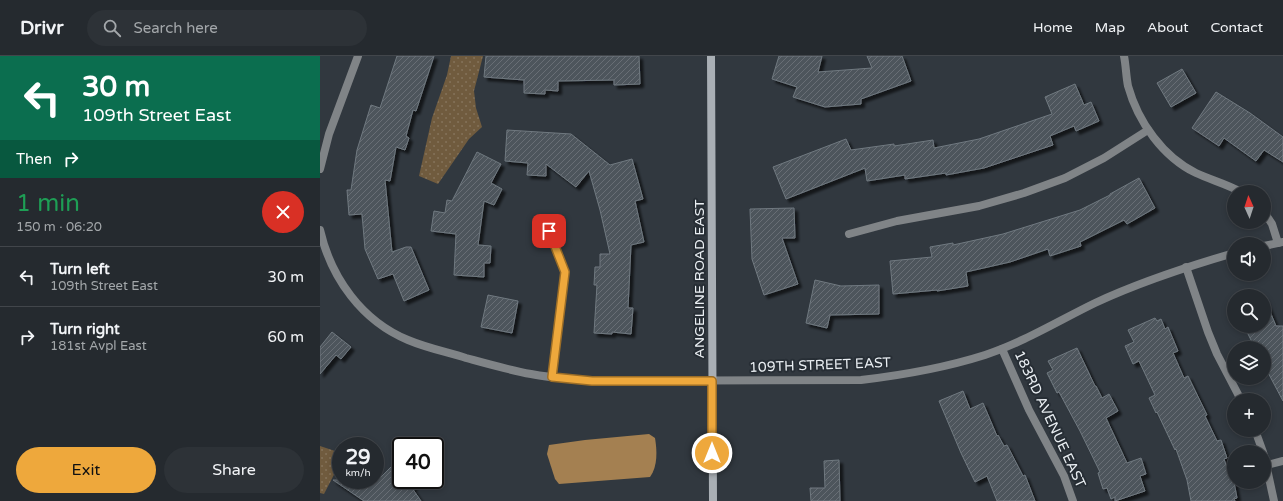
<!DOCTYPE html>
<meta charset="utf-8">
<style>
:root{--surface:#252a2f;--page:#2d3237;--text:#f1f3f6;--muted:#a3a7aa;--line:#42464b;--accent:#eea83c}
body{margin:0;font-family:"Varela Round",sans-serif;background:var(--page);color:var(--text);height:100vh;display:flex;flex-direction:column;font-size:15px;white-space:nowrap}
*{box-sizing:border-box;margin:0}
p{font-size:13px;color:var(--muted)}
.icon{flex:none;width:22px;height:22px;fill:none;stroke:currentColor;stroke-width:2;stroke-linecap:round;stroke-linejoin:round}
.map{position:relative;flex:1;overflow:hidden}
.sheet{display:flex;flex-direction:column;background:var(--surface);width:320px}
.sheet>*{flex:none}
.top-card{background:#0b6e4f;color:#fff;overflow:hidden}
.needle{width:26px;rotate:357deg}
.tools{position:absolute;left:907px;top:129px;display:grid;gap:8px}
.tools a{display:grid;place-items:center;width:44px;height:44px;border-radius:50%;background:var(--surface);box-shadow:0 2px 6px #0003,0 0 0 1px var(--line);font-size:20px}
.speed{position:absolute;left:12px;top:381px;display:flex;gap:8px;font-size:20px;font-weight:700;text-align:center}
.speed>*{display:grid;place-content:center;width:52px;height:52px;border-radius:50%;background:var(--surface);box-shadow:0 2px 6px #0003,0 0 0 1px var(--line);line-height:1}
.speed small{font-size:10px;font-weight:400}
.speed .limit{border:2px solid #111;border-radius:6px;background:#fff;color:#111}
.pin{position:absolute;display:grid;place-items:center;width:34px;height:34px;color:#fff;margin:-17px;border-radius:8px;box-shadow:0 2px 6px #0006}
.me{position:absolute;width:44px;margin:-22px;rotate:0deg;stroke-linejoin:round;filter:drop-shadow(0 0 3px #0008)}
.turn{display:flex;align-items:center;gap:14px;height:84px;padding:0 16px;font-size:18px}
.turn .icon{width:52px;height:52px;stroke-width:2.5}
.turn b{display:block;font-size:28px;line-height:34px}
.then{display:flex;align-items:center;height:38px;padding:0 16px;background:#0003;gap:8px;font-size:15px}
.round{display:grid;place-items:center;flex:none;width:42px;height:42px;border-radius:21px;background:var(--page)}
.head{display:flex;align-items:center;justify-content:space-between;height:68px;padding:0 16px}
h1{font-size:24px;font-weight:600;line-height:30px;color:#1e9e55}
.button{display:flex;gap:8px;margin-top:auto;padding:8px 16px}
.button a{flex:1;height:46px;border-radius:24px;background:var(--accent);color:#111;font-size:16px;font-weight:600;line-height:46px;text-align:center}
.button a+a{background:var(--page);color:var(--text)}
ul{padding:0;list-style:none}
li{display:flex;align-items:center;gap:12px;height:60px;padding:0 16px;border-top:1px solid var(--line)}
li div{flex:1}
li b{display:block;font-size:15px}
li em{font-style:normal}
header{display:flex;align-items:center;gap:24px;box-sizing:border-box;height:56px;padding:0 20px;background:var(--surface);border-bottom:1px solid var(--line)}
header strong{font-size:19px}
nav{display:flex;gap:22px;margin-inline-start:auto;font-size:14px}
.search{width:280px;height:36px;background:var(--page);display:flex;align-items:center;gap:10px;box-sizing:border-box;padding:0 14px;border-radius:22px;color:var(--muted);font-size:15px}
main{display:flex;flex:1;min-height:0}
.map>svg:first-child{display:block}
.park{fill:url(#park-dots)}
.water{fill:#a48051}
.building{fill:url(#building-hatch);stroke:#707980;filter:url(#shadow)}
.lines{fill:none;stroke-linecap:round;stroke-linejoin:round}
.street{stroke:#808487;stroke-width:8}
.secondary{stroke:#a9afb5;stroke-width:8}
.route-casing{stroke:#9b6d27;stroke-width:10}
.route{stroke:#eea83c;stroke-width:7}
.labels{text-anchor:middle;dominant-baseline:central;stroke-width:4;stroke-linejoin:round;paint-order:stroke}
.street-label{font-size:14px;fill:#eaeff3;stroke:#272e35}
</style>
<header>
<strong>Drivr</strong>
<div class="search"><svg class="icon" aria-label="search" viewBox="0 0 24 24"><circle cx="10" cy="10" r="6"/><path d="M15 15l6 6"/></svg>Search here</div>
<nav><a>Home</a><a>Map</a><a>About</a><a>Contact</a></nav>
</header>
<main>
<section class="sheet">
<div class="top-card">
<div class="turn"><svg class="icon" aria-label="left" viewBox="0 0 24 24"><path d="M17 20v-9H6M10 6l-5 5 5 5"/></svg><div><b>30 m</b>109th Street East</div></div>
<div class="then">Then<svg class="icon" aria-label="right" viewBox="0 0 24 24"><path d="M7 20v-9h11M14 6l5 5-5 5"/></svg></div>
</div>
<div class="head"><div><h1>1 min</h1><p>150 m · 06:20</p></div><a class="round" style="background:#d93025;color:#fff"><svg class="icon" aria-label="close" viewBox="0 0 24 24"><path d="M6 6l12 12M18 6L6 18"/></svg></a></div>
<ul>
<li><svg class="icon" aria-label="left" viewBox="0 0 24 24"><path d="M17 20v-9H6M10 6l-5 5 5 5"/></svg><div><b>Turn left</b><p>109th Street East</p></div><em>30 m</em></li>
<li><svg class="icon" aria-label="right" viewBox="0 0 24 24"><path d="M7 20v-9h11M14 6l5 5-5 5"/></svg><div><b>Turn right</b><p>181st Avpl East</p></div><em>60 m</em></li>
</ul>
<div class="button"><a>Exit</a><a>Share</a></div>
</section>
<div class="map">
<svg width="963" height="445" viewBox="0 0 963 445">
<defs>
<pattern id="park-dots" width="8" height="8" patternUnits="userSpaceOnUse"><rect width="8" height="8" fill="#705b3e"/><path d="M2 2h.1M6 6h.1" fill="none" stroke="#85735a" stroke-width="1.8" stroke-linecap="round"/></pattern>
<pattern id="building-hatch" width="6" height="6" patternUnits="userSpaceOnUse"><rect width="6" height="6" fill="#4d555c"/><path d="M-1 1l2-2M0 6l6-6M5 7l2-2" fill="none" stroke="#676e74"/></pattern>
<filter id="shadow"><feDropShadow dx="3.5" dy="3.5" stdDeviation="1" flood-color="#0009"/></filter>
</defs>
<rect width="100%" height="100%" fill="#31383f"/>
<!-- park -->
<g class="park">
<polygon points="131,0 163,0 154,35 156,52 162,71 149,83 118,128 99,120 112,62 127,19"/>
<polygon points="0,390 21,397 21,405 4,438 0,437"/>
</g>
<!-- water -->
<path class="water" d="M329 378 335 382C337 394 338 410 330 421L239 428 235 423 227 398 229 389 265 384Z"/>
<!-- building -->
<g class="building">
<polygon points="77,0 114,0 96,55 93,54 86,80 89,82 85,94 76,91 70,125 65,124 72,196 86,191 91,191 109,234 84,245 73,218 58,223 45,193 42,158 29,159 27,134 31,134 37,94 51,49 60,52"/>
<polygon points="166,0 319,0 320,28 294,29 294,24 238,25 238,35 225,34 225,38 204,37 204,24 164,21"/>
<polygon points="459,0 502,0 498,16 552,12 547,0 582,0 591,25 541,43 541,48 505,51 473,41 477,31 452,23"/>
<polygon points="862,13 876,37 851,51 837,27"/>
<polygon points="755,28 764,49 771,46 779,65 756,75 754,70 730,80 733,89 664,112 626,119 626,117 585,123 585,119 547,125 545,112 466,143 453,111 526,83 531,94 574,88 574,90 613,84 614,92 659,83 732,58 725,41"/>
<polygon points="896,36 930,57 963,81 963,106 944,94 936,105 904,82 899,90 872,72"/>
<polygon points="187,74 251,78 290,109 312,103 323,143 315,145 324,186 311,189 308,252 313,252 311,278 292,276 292,278 274,277 277,229 274,229 275,211 280,211 280,198 290,198 280,154 269,115 256,131 226,108 226,120 207,119 208,107 185,105"/>
<polygon points="157,96 181,108 171,127 182,133 174,149 164,145 158,189 171,190 170,207 164,207 164,221 134,219 136,178 111,175 114,155 125,157 127,144 132,145"/>
<polygon points="819,122 835,152 807,168 804,164 760,186 761,190 730,200 728,193 690,206 646,216 648,230 617,235 617,234 573,238 570,205 612,201 610,191 633,187 633,189 683,178 760,154 790,139 790,138"/>
<polygon points="474,152 475,182 462,182 478,228 444,239 432,203 430,153"/>
<polygon points="495,224 521,230 559,229 559,258 510,259 507,272 486,267"/>
<polygon points="168,239 198,245 192,277 161,271"/>
<polygon points="944,241 956,270 963,270 963,345 944,309 944,292 935,292 924,270 944,270"/>
<polygon points="835,262 837,265 841,263 845,273 848,271 858,295 853,297 864,322 868,320 887,359 885,360 897,385 901,384 907,402 904,403 912,426 914,426 917,442 914,443 915,445 871,445 867,424 856,393 855,394 837,356 836,357 829,342 835,339 819,305 813,308 805,290 814,286 808,274"/>
<polygon points="12,276 31,291 21,303 16,299 0,318 0,291"/>
<polygon points="757,292 775,330 776,330 782,342 789,338 798,355 786,362 807,407 821,402 826,418 820,420 825,435 795,445 795,441 791,443 787,432 783,433 778,417 780,416 760,375 739,336 737,337 727,317 733,314 728,305"/>
<polygon points="643,335 650,353 663,347 677,380 678,379 684,390 687,389 703,420 705,419 715,445 677,445 667,420 655,426 641,397 619,345"/>
<polygon points="519,404 520,445 491,445 490,432 505,432 504,405"/>
<polygon points="73,409 81,416 81,424 100,424 92,432 101,445 44,445 13,424 58,424"/>
</g>
<g class="lines">
<!-- street -->
<g class="street">
<path d="M804 0C806 10 806 20 808 30 818 66 843 101 876 117 891 124 907 128 921 136"/>
<polyline points="0,113 9,78 38,0"/>
<polyline points="944,156 952,168 958,187"/>
<path d="M0 174C11 222 42 265 88 284 107 292 127 296 146 302 168 308 189 314 211 318 231 322 252 323 272 325L541 324C584 319 624 312 665 299 704 286 738 265 775 247 820 226 866 211 914 197"/>
<polyline points="229,175 245,216 232,321"/>
<polyline points="529,178 577,165 659,150 704,137 745,122 784,102 828,74"/>
<polyline points="944,190 963,186"/>
<polyline points="866,211 888,276 897,298 921,344"/>
<polyline points="682,293 709,354 744,420 753,445"/>
<polyline points="935,374 943,396"/>
<polyline points="944,399 954,445"/>
<polyline points="947,409 963,405"/>
</g>
<!-- secondary -->
<polyline class="secondary" points="391,0 393,445"/>
</g>
<g class="lines">
<!-- route casing -->
<g class="route-casing">
<polyline id="route" points="229,175 245,216 232,321 272,325 392,325 392,397"/>
</g>
<!-- route -->
<use href="#route" class="route"/>
</g>
<g class="labels">
<!-- street labels -->
<g class="street-label">
<text transform="translate(379 223) rotate(-90)">ANGELINE ROAD EAST</text>
<text transform="translate(500 309) rotate(-2)">109TH STREET EAST</text>
<text transform="translate(730 363) rotate(65)">183RD AVENUE EAST</text>
</g>
</g>
</svg>
<div class="tools">
<a><svg class="needle" viewBox="-14 -14 28 28"><path d="M0-13l5 13h-10z" fill="#e53935"/><path d="M0 13l5-13h-10z" fill="#a3a7aa"/></svg></a>
<a><svg class="icon" aria-label="sound" viewBox="0 0 24 24"><path d="M4 9h4l5-4v14l-5-4H4zM17 9q2 3 0 6"/></svg></a>
<a><svg class="icon" aria-label="search" viewBox="0 0 24 24"><circle cx="10" cy="10" r="6"/><path d="M15 15l6 6"/></svg></a>
<a><svg class="icon" aria-label="layers" viewBox="0 0 24 24"><path d="M12 4l9 5-9 5-9-5zM3 14l9 5 9-5"/></svg></a>
<a>+</a>
<a>−</a>
</div>
<div class="speed"><div>29<small>km/h</small></div><div class="limit">40</div></div>
<div class="pin" style="left:229px;top:175px;background:#d93025"><svg class="icon" aria-label="arrive" viewBox="0 0 24 24"><path d="M6 21V4h12l-3 4 3 4H6"/></svg></div>
<svg class="me" style="left:392px;top:397px" viewBox="-20 -20 40 40"><circle r="17" fill="#eea83c" stroke="#fff" stroke-width="3"/><path d="M0-11L8 9 0 5-8 9z" fill="#fff"/></svg>
</div>
</main>
